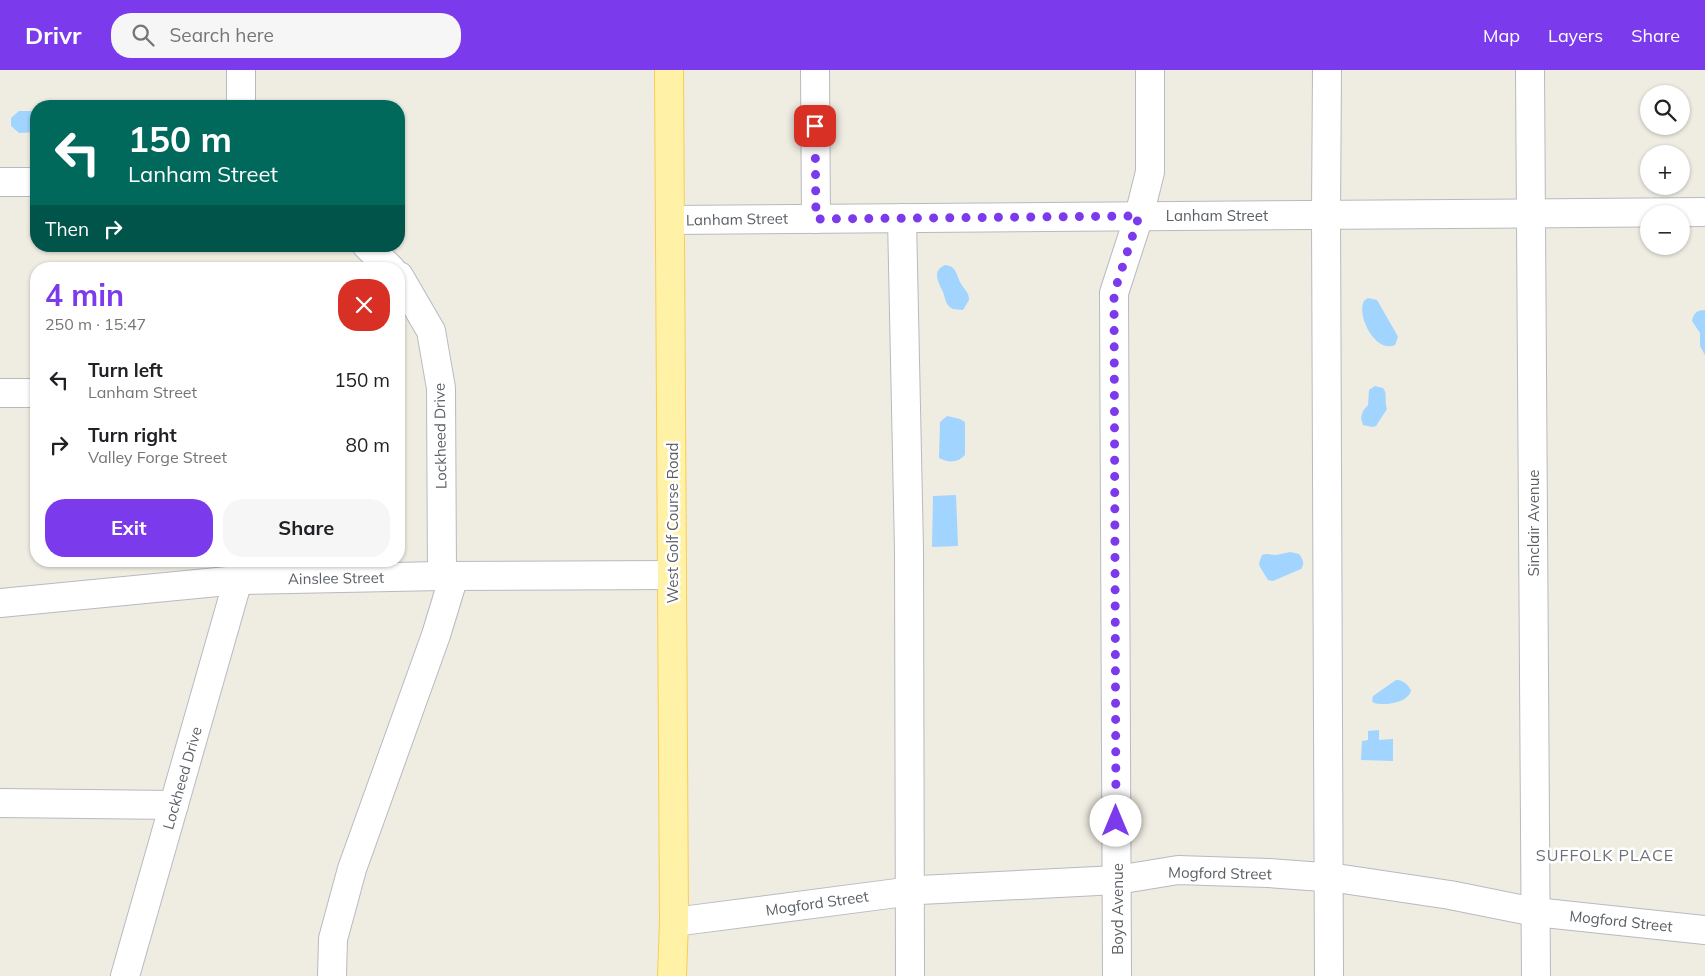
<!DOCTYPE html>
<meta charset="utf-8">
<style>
:root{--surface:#fff;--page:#f6f6f6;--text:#202124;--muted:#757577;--accent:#7c3aed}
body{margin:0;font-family:Mulish,sans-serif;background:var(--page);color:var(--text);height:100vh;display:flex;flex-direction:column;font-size:19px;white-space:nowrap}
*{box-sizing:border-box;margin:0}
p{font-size:16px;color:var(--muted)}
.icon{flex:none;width:28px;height:28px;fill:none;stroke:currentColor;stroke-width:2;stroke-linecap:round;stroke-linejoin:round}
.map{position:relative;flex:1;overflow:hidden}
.panel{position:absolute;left:30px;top:192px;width:375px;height:305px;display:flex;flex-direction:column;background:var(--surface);border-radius:20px;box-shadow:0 1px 4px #0004}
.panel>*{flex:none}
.hud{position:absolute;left:30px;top:30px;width:375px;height:152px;border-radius:20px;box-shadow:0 1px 4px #0004;background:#00695c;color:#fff;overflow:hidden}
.tools{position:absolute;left:1640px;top:15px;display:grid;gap:10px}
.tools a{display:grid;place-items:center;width:50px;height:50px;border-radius:50%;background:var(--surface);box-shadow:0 1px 4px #0004;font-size:25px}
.pin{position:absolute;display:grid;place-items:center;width:42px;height:42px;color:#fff;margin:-21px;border-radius:10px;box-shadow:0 2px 8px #0006}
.me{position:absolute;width:55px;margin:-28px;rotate:0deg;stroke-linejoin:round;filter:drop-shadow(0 0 4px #0008)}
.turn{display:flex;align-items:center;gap:18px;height:105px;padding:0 15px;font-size:22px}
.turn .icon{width:65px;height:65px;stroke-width:2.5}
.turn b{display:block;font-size:35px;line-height:42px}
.then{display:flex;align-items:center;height:48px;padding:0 15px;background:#0003;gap:10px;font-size:19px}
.round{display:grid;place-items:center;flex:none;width:52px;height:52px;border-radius:20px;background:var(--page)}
.head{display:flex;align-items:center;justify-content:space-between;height:85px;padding:0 15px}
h1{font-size:30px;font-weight:700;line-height:38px;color:var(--accent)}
.primary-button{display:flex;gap:10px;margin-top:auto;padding:10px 15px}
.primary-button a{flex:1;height:58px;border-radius:20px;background:var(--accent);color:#fff;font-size:20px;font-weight:700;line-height:58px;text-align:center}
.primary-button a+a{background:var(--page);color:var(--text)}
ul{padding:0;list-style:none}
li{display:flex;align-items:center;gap:15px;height:65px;padding:0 15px}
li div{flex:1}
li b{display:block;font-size:19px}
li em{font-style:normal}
header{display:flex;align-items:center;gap:30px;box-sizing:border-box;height:70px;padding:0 25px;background:var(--accent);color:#fff}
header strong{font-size:24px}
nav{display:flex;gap:28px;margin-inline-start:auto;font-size:18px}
.search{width:350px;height:45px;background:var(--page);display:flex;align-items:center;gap:12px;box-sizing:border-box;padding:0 18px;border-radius:20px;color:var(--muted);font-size:19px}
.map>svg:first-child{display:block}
.water{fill:#a1d5ff}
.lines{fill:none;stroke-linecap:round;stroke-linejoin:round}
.minor-casing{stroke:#b7bac0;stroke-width:30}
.major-casing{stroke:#fccd4d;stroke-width:30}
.minor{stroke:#fff;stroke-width:28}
.major{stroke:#fff2a6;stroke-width:28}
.route{stroke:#7c3aed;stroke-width:9;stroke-dasharray:0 16.2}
.labels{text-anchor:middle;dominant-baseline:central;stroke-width:5;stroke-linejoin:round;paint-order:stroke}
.street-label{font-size:15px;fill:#5a5f64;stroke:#fff}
.neighbourhood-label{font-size:16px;letter-spacing:1px;fill:#6b7176;stroke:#fff}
</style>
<header>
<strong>Drivr</strong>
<div class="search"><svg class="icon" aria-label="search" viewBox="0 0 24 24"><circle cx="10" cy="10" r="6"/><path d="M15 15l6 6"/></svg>Search here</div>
<nav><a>Map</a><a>Layers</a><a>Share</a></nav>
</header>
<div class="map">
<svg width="1705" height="906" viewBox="0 0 1705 906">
<rect width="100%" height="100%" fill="#efece2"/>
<!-- water -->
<g class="water">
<polygon points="19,41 36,41 36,62 19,63 11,56 11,48"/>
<path d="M945 195C956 196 956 203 960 212 964 220 969 221 969 230L963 240 953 239C945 235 946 230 943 222 939 213 931 201 945 195Z"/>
<path d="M1368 228 1377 230 1396 263 1398 267 1395 275C1376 284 1356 246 1364 231Z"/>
<path d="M1705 240V285L1700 276V263L1692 251C1693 243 1698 240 1705 240Z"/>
<path d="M1375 316 1383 318C1388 324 1384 332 1387 339L1376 356 1372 357 1363 355 1361 348 1363 341 1368 335 1369 320Z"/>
<path d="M947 346 960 349 965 352V385C957 393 949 393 939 388L940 352Z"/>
<polygon points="956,425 958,476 932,477 933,426"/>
<path d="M1290 482 1299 484C1303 489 1305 494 1301 499L1273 511 1268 510 1260 497 1259 493 1262 485 1266 484 1276 485Z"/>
<path d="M1396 610C1402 609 1409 615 1411 621 1407 633 1385 636 1374 633L1372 631 1373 626Z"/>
<polygon points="1379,660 1379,670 1393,669 1393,691 1361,690 1362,671 1368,670 1368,661"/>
</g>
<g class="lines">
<!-- minor casing -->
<g class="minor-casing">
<g id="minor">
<polyline points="241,0 241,36"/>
<polyline points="815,0 816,149"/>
<polyline points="1327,0 1326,144 1329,906"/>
<polyline points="1530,0 1536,906"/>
<polyline points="0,112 36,112"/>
<polyline points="902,148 909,480 910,906"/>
<polyline points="670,150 1705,142"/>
<polyline points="367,176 391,199"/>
<polyline points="399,206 431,261 441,318 442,506"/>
<polyline points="0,323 36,323"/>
<polyline points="0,533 238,510 442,506 672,505"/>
<polyline points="0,733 174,735"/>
<polyline points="674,852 920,820 1117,810 1178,800 1268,803 1336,808 1450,825 1535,842 1705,860"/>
<polyline points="125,906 238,510"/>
<polyline points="332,906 333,869 352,799 436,565 454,506"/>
<polyline points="1117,906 1114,223 1139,146 1150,102 1150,0"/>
</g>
</g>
<!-- major casing -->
<g class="major-casing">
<polyline id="major" points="669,0 674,852 672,906"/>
</g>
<!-- minor -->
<use href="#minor" class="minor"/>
<!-- major -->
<use href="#major" class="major"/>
</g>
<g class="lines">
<!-- route -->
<polyline class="route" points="815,56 816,149 1139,146 1114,223 1116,751"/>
</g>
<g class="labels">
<!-- street labels -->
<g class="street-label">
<text x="1217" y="145">Lanham Street</text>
<text transform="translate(737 149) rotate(-1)">Lanham Street</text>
<text transform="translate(440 366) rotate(-91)">Lockheed Drive</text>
<text transform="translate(672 453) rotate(-90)">West Golf Course Road</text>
<text transform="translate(1533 453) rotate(-90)">Sinclair Avenue</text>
<text transform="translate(336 508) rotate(-1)">Ainslee Street</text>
<text transform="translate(182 708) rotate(-74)">Lockheed Drive</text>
<text transform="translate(1220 803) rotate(1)">Mogford Street</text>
<text transform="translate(817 833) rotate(-8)">Mogford Street</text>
<text transform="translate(1117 839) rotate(-90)">Boyd Avenue</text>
<text transform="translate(1621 851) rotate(6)">Mogford Street</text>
</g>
<!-- neighbourhood labels -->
<g class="neighbourhood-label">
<text x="1605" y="785">SUFFOLK PLACE</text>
</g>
</g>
</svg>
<div class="tools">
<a><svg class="icon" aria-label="search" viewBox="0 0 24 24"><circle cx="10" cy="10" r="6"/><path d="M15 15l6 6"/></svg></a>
<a>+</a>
<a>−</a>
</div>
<div class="pin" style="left:815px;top:56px;background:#d93025"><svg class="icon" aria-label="arrive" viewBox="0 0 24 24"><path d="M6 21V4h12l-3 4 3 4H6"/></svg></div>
<svg class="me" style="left:1116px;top:751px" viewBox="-20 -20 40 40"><circle r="19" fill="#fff"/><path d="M0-13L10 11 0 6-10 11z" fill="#7c3aed"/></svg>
<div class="hud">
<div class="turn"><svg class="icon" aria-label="left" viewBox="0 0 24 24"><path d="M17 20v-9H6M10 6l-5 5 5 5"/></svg><div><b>150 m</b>Lanham Street</div></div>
<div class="then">Then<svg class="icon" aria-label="right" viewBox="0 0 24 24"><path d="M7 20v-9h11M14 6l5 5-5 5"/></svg></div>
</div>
<section class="panel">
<div class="head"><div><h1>4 min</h1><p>250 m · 15:47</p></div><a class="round" style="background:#d93025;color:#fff"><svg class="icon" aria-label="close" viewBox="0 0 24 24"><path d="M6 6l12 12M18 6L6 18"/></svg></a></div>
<ul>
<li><svg class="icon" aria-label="left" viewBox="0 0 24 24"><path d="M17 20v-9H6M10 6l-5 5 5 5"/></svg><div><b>Turn left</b><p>Lanham Street</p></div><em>150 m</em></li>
<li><svg class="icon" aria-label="right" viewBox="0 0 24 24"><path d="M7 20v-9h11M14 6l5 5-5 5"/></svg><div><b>Turn right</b><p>Valley Forge Street</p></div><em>80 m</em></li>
</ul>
<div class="primary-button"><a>Exit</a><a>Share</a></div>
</section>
</div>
